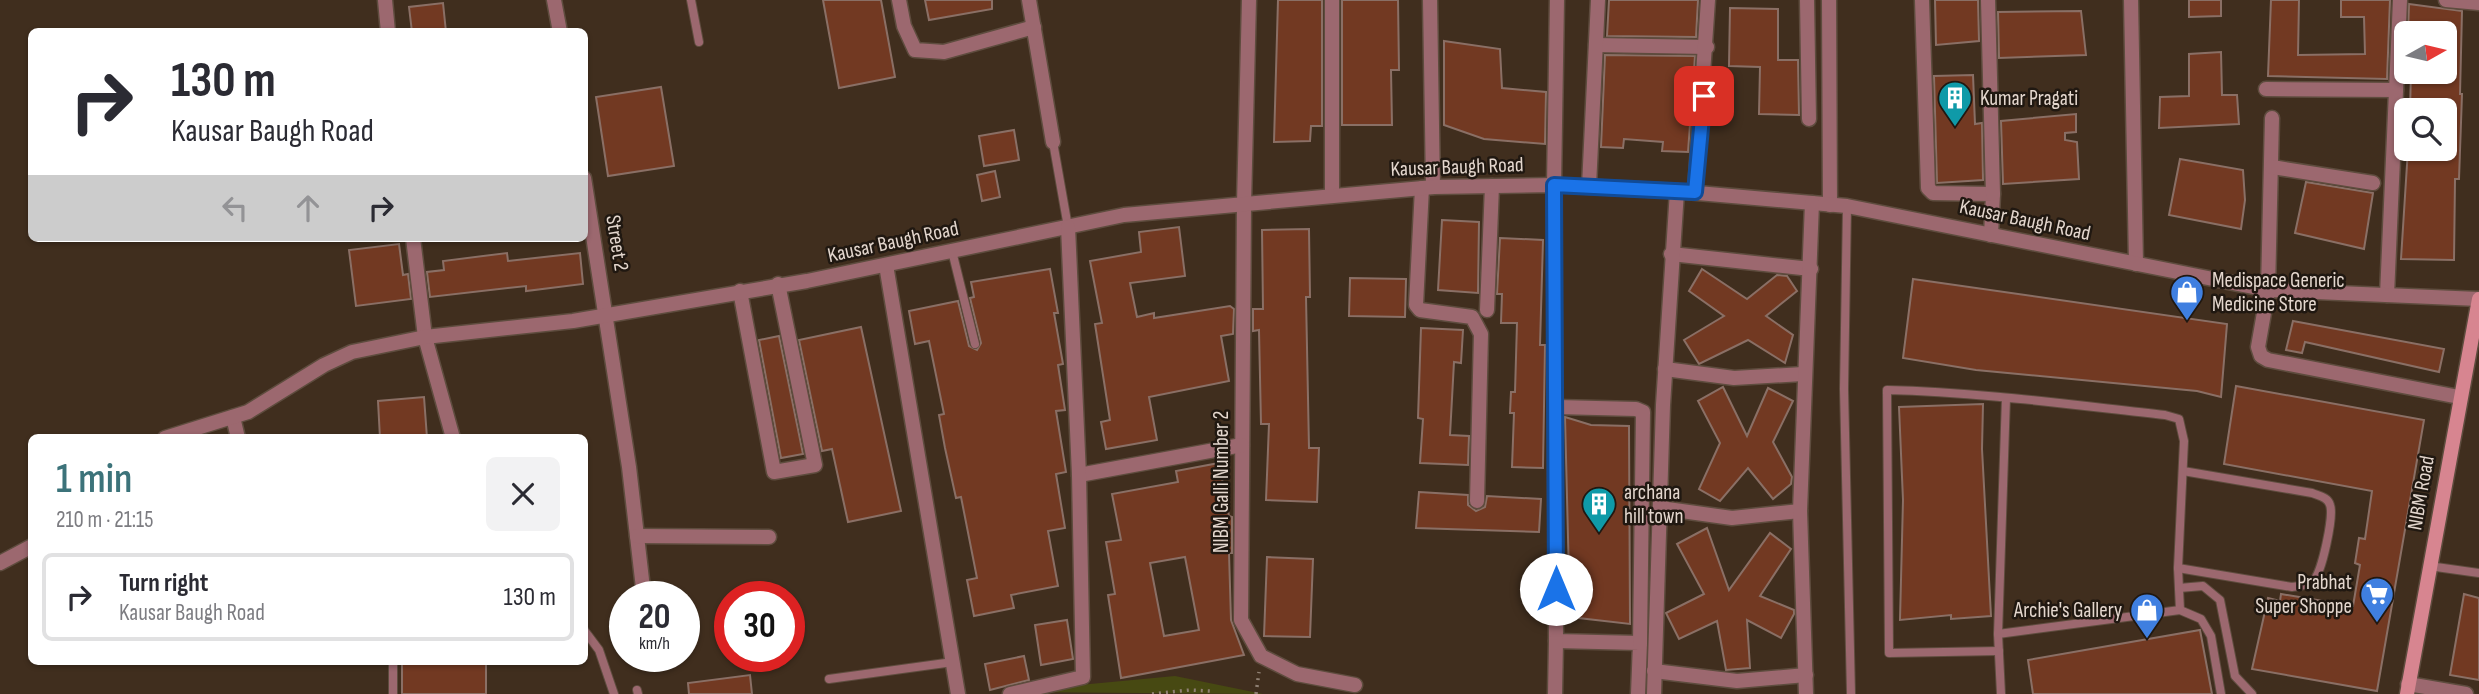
<!DOCTYPE html>
<meta charset="utf-8">
<style>
:root{--surface:#fff;--page:#f2f2f3;--text:#2b2b33;--muted:#7c7c81;--line:#e1e1e2;--accent:#3c737a}
body{margin:0;font-family:"Sofia Sans Condensed",sans-serif;background:var(--page);color:var(--text);height:100vh;display:flex;flex-direction:column;font-size:26px;white-space:nowrap}
*{box-sizing:border-box;margin:0}
p{font-size:23px;color:var(--muted)}
.icon{flex:none;width:38px;height:38px;fill:none;stroke:currentColor;stroke-width:2;stroke-linecap:round;stroke-linejoin:round}
.map{position:relative;flex:1;overflow:hidden}
.sheet{position:absolute;left:28px;top:434px;width:560px;height:231px;display:flex;flex-direction:column;background:var(--surface);border-radius:10px;box-shadow:0 2px 5px #0004}
.sheet>*{flex:none}
.banner{position:absolute;left:28px;top:28px;width:560px;height:214px;border-radius:10px;box-shadow:0 2px 5px #0004;background:#fff;color:var(--text);overflow:hidden}
.needle{width:46px;rotate:82deg}
.tools{position:absolute;left:2394px;top:21px;display:grid;gap:14px}
.tools a{display:grid;place-items:center;width:63px;height:63px;border-radius:10px;background:var(--surface);box-shadow:0 2px 5px #0004;font-size:35px}
.speed{position:absolute;left:609px;top:581px;display:flex;gap:14px;font-size:35px;font-weight:700;text-align:center}
.speed>*{display:grid;place-content:center;width:91px;height:91px;border-radius:50%;background:var(--surface);box-shadow:0 2px 5px #0004;line-height:1}
.speed small{font-size:18px;font-weight:400}
.speed .limit{border:10px solid #d22;background:#fff;color:#111}
.pin{position:absolute;display:grid;place-items:center;width:60px;height:60px;color:#fff;margin:-30px;border-radius:14px;box-shadow:0 4px 10px #0006}
.me{position:absolute;width:77px;margin:-38px;rotate:0deg;stroke-linejoin:round;filter:drop-shadow(0 0 5px #0008)}
.turn{display:flex;align-items:center;gap:24px;height:147px;padding:0 28px;font-size:32px}
.turn .icon{width:91px;height:91px;stroke-width:2.5}
.turn b{display:block;font-size:49px;line-height:60px}
.lanes{display:flex;align-items:center;height:66px;padding:0 28px;background:#0003;justify-content:center;gap:35px;direction:ltr}
.lanes .off{opacity:.35}
.round{display:grid;place-items:center;flex:none;width:74px;height:74px;border-radius:10px;background:var(--page)}
.head{display:flex;align-items:center;justify-content:space-between;height:119px;padding:0 28px}
h1{font-size:42px;font-weight:600;line-height:52px;color:var(--accent)}
ul{padding:0;list-style:none}
li{display:flex;align-items:center;gap:21px;height:88px;margin:0 14px 10px;padding:0 14px;border:4px solid var(--line);border-radius:10px}
li div{flex:1}
li b{display:block;font-size:26px}
li em{font-style:normal}
.map>svg:first-child{display:block}
.green{fill:#474912}
.building{fill:#723922;stroke:#8a6f65;stroke-width:2;fill-rule:evenodd}
.lines{fill:none;stroke-linecap:round;stroke-linejoin:round}
.service-casing{stroke:#5e4c3e;stroke-width:10}
.minor-casing{stroke:#5e4c3e;stroke-width:17}
.secondary-casing{stroke:#5e4c3e;stroke-width:17}
.path{stroke:#908174;stroke-width:3.5;stroke-dasharray:2 5;stroke-linecap:butt}
.service{stroke:#9c686f;stroke-width:8}
.minor{stroke:#9c686f;stroke-width:14}
.secondary{stroke:#d78590;stroke-width:14}
.route-casing{stroke:#114b97;stroke-width:18}
.route{stroke:#1a73e8;stroke-width:12}
.labels{text-anchor:middle;dominant-baseline:central;stroke-width:5;stroke-linejoin:round;paint-order:stroke}
.poi-label{font-size:21px;fill:#e4d7ce;stroke:#201811;text-anchor:start}
.street-label{font-size:21px;fill:#e4d7ce;stroke:#201811}
</style>
<div class="map">
<svg width="2479" height="694" viewBox="0 0 2479 694">
<rect width="100%" height="100%" fill="#402e1e"/>
<!-- green -->
<polygon class="green" points="1175,676 1263,694 1006,692"/>
<!-- building -->
<g class="building">
<polygon points="823,0 881,0 895,77 839,88"/>
<polygon points="925,0 992,0 992,9 929,20"/>
<polygon points="1278,0 1322,0 1322,126 1311,126 1310,141 1274,142"/>
<polygon points="1342,0 1398,0 1399,70 1391,70 1392,125 1342,125"/>
<polygon points="1609,0 1698,0 1696,37 1607,36"/>
<polygon points="1935,0 1978,0 1979,41 1936,45"/>
<polygon points="2189,0 2221,0 2221,16 2189,17"/>
<polygon points="2271,0 2299,0 2298,55 2365,54 2364,17 2341,17 2341,0 2390,0 2387,79 2268,76"/>
<polygon points="443,3 446,32 412,32 409,7"/>
<polygon points="2409,4 2462,11 2460,94 2462,94 2459,179 2455,179 2454,260 2401,259 2408,149 2445,149 2445,110 2410,110 2411,72 2445,72 2445,33 2408,33"/>
<polygon points="1730,8 1778,9 1778,60 1798,60 1799,115 1759,114 1760,67 1729,66"/>
<polygon points="2081,11 2086,55 1999,58 1998,12"/>
<polygon points="1444,41 1500,49 1502,88 1546,92 1545,144 1484,139 1444,125"/>
<polygon points="2221,52 2222,95 2237,95 2239,124 2159,128 2160,97 2189,96 2189,54"/>
<polygon points="1605,55 1695,56 1688,152 1662,151 1663,142 1624,139 1623,148 1601,147"/>
<polygon points="1973,75 1975,124 1982,123 1983,180 1937,183 1934,76"/>
<polygon points="661,87 674,166 608,176 596,97"/>
<polygon points="2076,114 2076,132 2065,133 2065,140 2077,142 2079,179 2003,184 2001,121"/>
<polygon points="1014,130 1019,160 984,166 979,136"/>
<polygon points="2180,159 2243,170 2245,200 2241,229 2169,215"/>
<polygon points="995,171 1000,197 982,201 977,175"/>
<polygon points="2306,182 2373,193 2364,249 2295,233"/>
<polygon points="1442,220 1479,222 1478,293 1438,290"/>
<polygon points="1179,227 1185,276 1130,283 1137,317 1154,313 1154,318 1230,306 1234,309 1233,334 1221,336 1229,381 1149,397 1157,440 1106,449 1101,422 1110,420 1095,324 1102,323 1090,261 1141,252 1139,232"/>
<polygon points="1309,229 1310,297 1306,297 1309,448 1319,448 1317,502 1266,500 1269,424 1261,424 1259,330 1253,331 1253,309 1263,309 1262,230"/>
<polygon points="1500,238 1543,240 1540,345 1545,345 1543,468 1512,467 1514,413 1510,413 1511,392 1515,392 1517,323 1501,323 1502,294 1497,294"/>
<polygon points="399,244 403,275 408,274 411,299 356,306 349,250"/>
<polygon points="507,253 508,261 580,253 583,284 526,291 526,286 430,297 427,272 444,270 443,261"/>
<polygon points="1050,269 1058,313 1054,313 1063,364 1058,365 1065,410 1056,411 1066,472 1056,474 1065,528 1048,531 1058,586 1011,595 1014,608 974,616 967,580 977,578 961,497 956,498 945,448 939,415 944,414 929,341 915,344 909,311 958,301 969,346 977,350 981,343 970,298 974,297 971,282"/>
<polygon points="1702,269 1747,299 1777,275 1787,276 1797,291 1766,316 1793,335 1785,363 1748,340 1699,364 1684,340 1724,316 1689,291"/>
<polygon points="1350,278 1406,279 1405,317 1349,316"/>
<polygon points="1913,279 2227,324 2221,397 2197,391 1976,370 1903,358"/>
<polygon points="2293,321 2444,349 2439,372 2305,342 2302,353 2286,350"/>
<polygon points="861,327 901,511 848,522 832,449 822,451 799,340"/>
<polygon points="1421,328 1463,330 1461,363 1454,362 1450,435 1469,436 1468,465 1420,463 1423,419 1418,418"/>
<polygon points="779,336 803,454 781,458 759,340"/>
<polygon points="2236,386 2424,420 2377,691 2252,669 2268,598 2280,601 2281,594 2353,606 2360,565 2355,563 2359,538 2365,539 2372,491 2224,464"/>
<polygon points="1723,387 1747,436 1768,388 1793,401 1773,442 1792,477 1791,484 1773,499 1748,468 1720,501 1699,489 1720,443 1698,401"/>
<polygon points="424,397 427,438 380,438 378,401"/>
<polygon points="1983,404 1982,449 1991,616 1951,619 1951,615 1900,620 1903,500 1899,407"/>
<polygon points="1565,417 1591,425 1629,426 1630,624 1570,617"/>
<path d="M1219 463 1229 516 1232 517V553H1229L1231 620 1244 655 1121 678 1108 595 1115 594 1106 542 1121 540 1112 494 1178 482 1176 471ZM1185 557 1199 630 1164 636 1150 563Z"/>
<polygon points="1419,492 1468,495 1468,505 1476,511 1485,507 1487,496 1541,499 1539,532 1416,528"/>
<polygon points="1707,528 1729,590 1770,533 1791,549 1760,596 1794,610 1794,614 1781,638 1747,620 1750,668 1726,670 1717,621 1679,639 1666,613 1704,594 1677,544"/>
<polygon points="1267,557 1313,559 1310,637 1264,636"/>
<polygon points="2464,594 2479,598 2479,680 2450,675"/>
<polygon points="1067,620 1073,659 1041,665 1035,625"/>
<polygon points="2200,630 2212,694 2033,694 2028,660"/>
<polygon points="1024,656 1029,680 990,690 985,664"/>
<rect x="402" y="662" width="84" height="32"/>
<polygon points="750,675 752,694 689,694 688,683"/>
</g>
<g class="lines">
<!-- service casing -->
<g class="service-casing">
<g id="service">
<polyline points="691,0 699,42"/>
<polyline points="1053,142 1068,227"/>
<polyline points="1847,206 1844,389 1851,694"/>
<polyline points="952,251 975,344"/>
<polyline points="2429,566 2479,573"/>
<path d="M2178 568 2292 587C2299 586 2307 586 2313 581 2322 573 2334 516 2330 505 2328 497 2319 496 2312 493L2183 471"/>
<polyline points="2179,588 2203,586 2220,600 2235,676 2252,694"/>
<polyline points="2180,610 2201,619 2211,636 2221,694"/>
<polyline points="584,630 599,650 614,694"/>
<polyline points="1998,634 2001,694"/>
<path d="M1999 651 1889 653 1887 390C1980 392 2073 405 2165 415L2179 419 2184 441 2178 568 2180 610 1998 634 2006 398"/>
<polyline points="393,662 393,694"/>
<polyline points="829,679 953,662"/>
<polyline points="637,690 638,694"/>
</g>
</g>
<!-- minor casing -->
<g class="minor-casing">
<g id="minor">
<polyline points="385,0 388,32"/>
<polyline points="554,0 560,32"/>
<polyline points="899,0 904,26 915,50 944,52 1034,27"/>
<polyline points="1029,0 1053,142"/>
<polyline points="1249,0 1244,204 1241,620 1261,656 1297,674 1355,685"/>
<polyline points="1332,0 1332,196"/>
<polyline points="1430,0 1433,187"/>
<polyline points="1557,0 1554,185 1556,641 1640,643 1638,694"/>
<polyline points="1807,0 1809,119"/>
<polyline points="1829,0 1830,205"/>
<polyline points="1922,0 1928,188 1933,193 1993,194 1991,235"/>
<polyline points="1988,0 1993,194"/>
<polyline points="2131,0 2136,264"/>
<polyline points="2446,0 2479,3"/>
<polyline points="1596,45 1707,47"/>
<polyline points="2266,89 2396,90"/>
<polyline points="2272,118 2268,290 2258,347 2261,356 2268,360 2459,397"/>
<polyline points="2272,167 2373,183"/>
<polyline points="584,178 629,467 644,597"/>
<polyline points="1589,186 1598,0"/>
<polyline points="1422,188 1416,305 1420,310 1472,317 1481,334 1477,501"/>
<polyline points="1695,192 1708,0"/>
<polyline points="413,238 425,337 453,438"/>
<polyline points="1671,254 1811,269"/>
<polyline points="886,265 958,694"/>
<polyline points="740,291 774,472 815,465 778,284"/>
<polyline points="2387,295 2400,0"/>
<polyline points="1487,310 1492,186"/>
<polyline points="1665,369 1734,378 1803,374"/>
<polyline points="1557,407 1636,409 1643,412 1640,643"/>
<polyline points="233,417 238,438"/>
<polyline points="165,438 248,412 324,365 352,352 425,337 573,321 807,281 1124,215 1434,187 1554,185 1675,191 1847,206 2268,290 2479,299"/>
<polyline points="1079,475 1242,445"/>
<polyline points="1660,508 1732,518 1800,511"/>
<polyline points="637,536 769,537"/>
<polyline points="0,563 32,546"/>
<polyline points="1654,671 1737,681 1806,675"/>
<polyline points="2408,684 2466,694"/>
<polyline points="1010,694 1083,677 1079,475 1068,227"/>
<polyline points="1555,694 1556,641"/>
<polyline points="1654,694 1663,405 1677,191"/>
<polyline points="1806,694 1800,511 1812,203"/>
</g>
</g>
<!-- secondary casing -->
<g class="secondary-casing">
<polyline id="secondary" points="2407,694 2479,299"/>
</g>
<!-- path -->
<g class="path">
<polyline points="1152,694 1190,690 1210,691 1210,694"/>
<polyline points="1256,694 1259,672"/>
</g>
<!-- service -->
<use href="#service" class="service"/>
<!-- minor -->
<use href="#minor" class="minor"/>
<!-- secondary -->
<use href="#secondary" class="secondary"/>
</g>
<g class="lines">
<!-- route casing -->
<g class="route-casing">
<polyline id="route" points="1556,589 1554,185 1695,192 1704,96"/>
</g>
<!-- route -->
<use href="#route" class="route"/>
</g>
<!-- icons -->
<defs>
<g id="building-pin" transform="scale(1.75)"><path d="M0 17L-7.5 6A9.5 9.5 0 1 1 7.5 6Z" fill="#0f9aa8" stroke="#201811"/><path d="M-4-6H4V6H1V3H-1V6H-4ZM-2.5-4.3h1.7v1.8h-1.7ZM.8-4.3h1.7v1.8H.8ZM-2.5-1h1.7V.8h-1.7ZM.8-1h1.7V.8H.8Z" fill="#fff"/></g>
<g id="shop-pin" transform="scale(1.75)"><path d="M0 17L-7.5 6A9.5 9.5 0 1 1 7.5 6Z" fill="#3f7fe0" stroke="#201811"/><path d="M-5-2.5h2.3a2.7 3.5 0 0 1 5.4 0H5L5.5 6h-11ZM-1.5-2.5h3a1.5 2.3 0 0 0-3 0Z" fill="#fff"/></g>
<g id="supermarket-pin" transform="scale(1.75)"><path d="M0 17L-7.5 6A9.5 9.5 0 1 1 7.5 6Z" fill="#3f7fe0" stroke="#201811"/><path d="M-6-5.5h2.5l.6 2H6L4.5 2H-2.5L-4.4-4H-6ZM-1.5 3.2a1.3 1.3 0 1 0 .1 0ZM3 3.2a1.3 1.3 0 1 0 .1 0Z" fill="#fff"/></g>
</defs>
<g fill-rule="evenodd">
<use href="#building-pin" x="1955" y="98"/>
<use href="#shop-pin" x="2187" y="292"/>
<use href="#building-pin" x="1599" y="504"/>
<use href="#supermarket-pin" x="2377" y="594"/>
<use href="#shop-pin" x="2147" y="610"/>
</g>
<g class="labels">
<!-- poi labels -->
<g class="poi-label">
<text x="1980" y="98">Kumar Pragati</text>
<text x="2212" y="280">Medispace Generic<tspan x="2212" dy="24">Medicine Store</tspan></text>
<text x="1624" y="492">archana<tspan x="1624" dy="24">hill town</tspan></text>
<text x="2352" y="582" text-anchor="end">Prabhat<tspan x="2352" dy="24">Super Shoppe</tspan></text>
<text x="2122" y="610" text-anchor="end">Archie's Gallery</text>
</g>
<!-- street labels -->
<g class="street-label">
<text transform="translate(1457 167) rotate(-2)">Kausar Baugh Road</text>
<text transform="translate(2025 220) rotate(12)">Kausar Baugh Road</text>
<text transform="translate(893 242) rotate(-12)">Kausar Baugh Road</text>
<text transform="translate(617 243) rotate(81)">Street 2</text>
<text transform="translate(1221 482) rotate(-90)">NIBM Galli Number 2</text>
<text transform="translate(2421 493) rotate(-80)">NIBM Road</text>
</g>
</g>
</svg>
<div class="tools">
<a><svg class="needle" viewBox="-14 -14 28 28"><path d="M0-13l5 13h-10z" fill="#e53935"/><path d="M0 13l5-13h-10z" fill="#7c7c81"/></svg></a>
<a><svg class="icon" aria-label="search" viewBox="0 0 24 24"><circle cx="10" cy="10" r="6"/><path d="M15 15l6 6"/></svg></a>
</div>
<div class="speed"><div>20<small>km/h</small></div><div class="limit">30</div></div>
<div class="pin" style="left:1704px;top:96px;background:#d93025"><svg class="icon" aria-label="arrive" viewBox="0 0 24 24"><path d="M6 21V4h12l-3 4 3 4H6"/></svg></div>
<svg class="me" style="left:1556px;top:589px" viewBox="-20 -20 40 40"><circle r="19" fill="#fff"/><path d="M0-13L10 11 0 6-10 11z" fill="#1a73e8"/></svg>
<div class="banner">
<div class="turn"><svg class="icon" aria-label="right" viewBox="0 0 24 24"><path d="M7 20v-9h11M14 6l5 5-5 5"/></svg><div><b>130 m</b>Kausar Baugh Road</div></div>
<div class="lanes"><svg class="icon off" aria-label="left" viewBox="0 0 24 24"><path d="M17 20v-9H6M10 6l-5 5 5 5"/></svg><svg class="icon off" aria-label="ahead" viewBox="0 0 24 24"><path d="M12 20V5M6 11l6-6 6 6"/></svg><svg class="icon" aria-label="right" viewBox="0 0 24 24"><path d="M7 20v-9h11M14 6l5 5-5 5"/></svg></div>
</div>
<section class="sheet">
<div class="head"><div><h1>1 min</h1><p>210 m · 21:15</p></div><a class="round"><svg class="icon" aria-label="close" viewBox="0 0 24 24"><path d="M6 6l12 12M18 6L6 18"/></svg></a></div>
<ul>
<li><svg class="icon" aria-label="right" viewBox="0 0 24 24"><path d="M7 20v-9h11M14 6l5 5-5 5"/></svg><div><b>Turn right</b><p>Kausar Baugh Road</p></div><em>130 m</em></li>
</ul>
</section>
</div>
